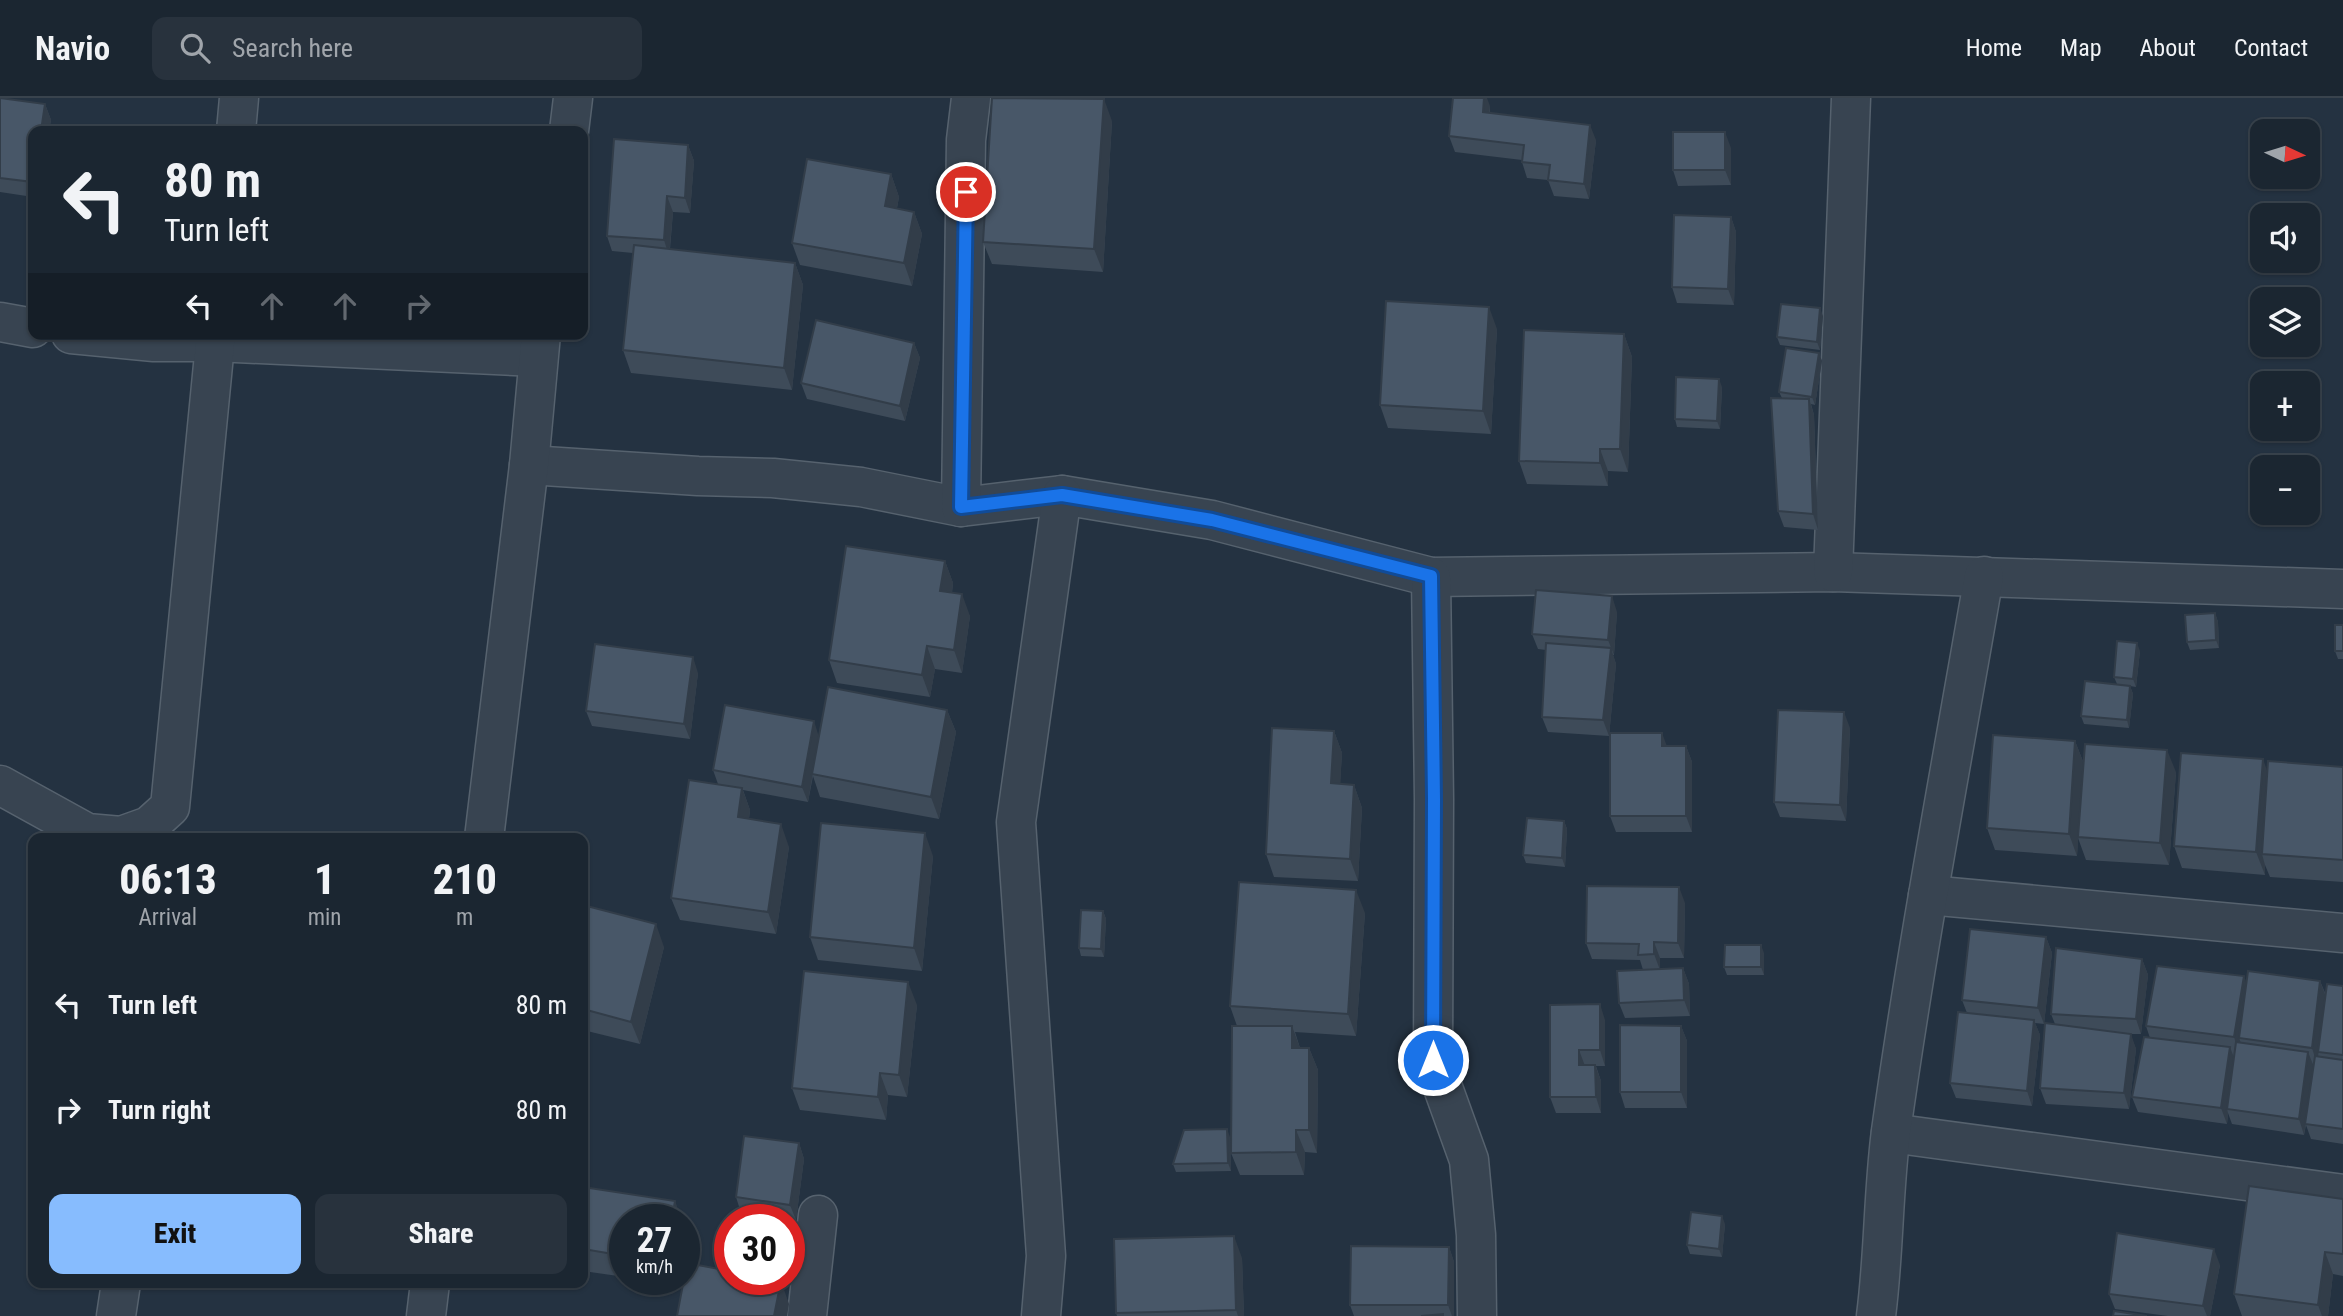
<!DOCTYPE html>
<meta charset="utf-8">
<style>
:root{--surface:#1b2631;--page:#28323d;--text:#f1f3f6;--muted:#a0a5ab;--line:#39434d;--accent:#87bcfe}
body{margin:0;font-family:"Roboto Condensed",sans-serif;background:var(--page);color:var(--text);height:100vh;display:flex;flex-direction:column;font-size:26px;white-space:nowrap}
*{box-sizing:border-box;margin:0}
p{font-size:23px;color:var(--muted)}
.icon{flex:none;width:38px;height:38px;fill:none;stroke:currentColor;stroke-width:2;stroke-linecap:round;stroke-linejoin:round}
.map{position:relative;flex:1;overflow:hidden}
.sheet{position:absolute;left:28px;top:735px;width:560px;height:455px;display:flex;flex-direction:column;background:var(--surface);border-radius:14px;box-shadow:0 2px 5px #0004,0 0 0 2px var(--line)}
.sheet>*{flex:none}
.hud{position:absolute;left:28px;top:28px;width:560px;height:214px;border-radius:14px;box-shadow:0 2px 5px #0004,0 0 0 2px var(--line);background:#1b2631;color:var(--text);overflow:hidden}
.needle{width:46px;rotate:94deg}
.tools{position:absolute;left:2250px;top:21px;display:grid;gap:14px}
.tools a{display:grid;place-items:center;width:70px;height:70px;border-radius:14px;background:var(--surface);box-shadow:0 2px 5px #0004,0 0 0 2px var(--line);font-size:35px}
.speed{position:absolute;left:609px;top:1106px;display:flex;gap:14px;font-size:35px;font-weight:700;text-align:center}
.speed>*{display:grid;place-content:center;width:91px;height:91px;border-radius:50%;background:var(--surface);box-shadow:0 2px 5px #0004,0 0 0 2px var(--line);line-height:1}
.speed small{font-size:18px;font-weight:400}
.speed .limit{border:10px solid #d22;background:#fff;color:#111}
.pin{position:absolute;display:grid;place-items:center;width:60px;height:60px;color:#fff;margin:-30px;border:4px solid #fff;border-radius:50%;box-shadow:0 2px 7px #0007}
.me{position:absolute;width:77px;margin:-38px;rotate:0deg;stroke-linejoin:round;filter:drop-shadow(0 0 5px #0008)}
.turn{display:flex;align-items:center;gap:24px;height:147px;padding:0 21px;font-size:32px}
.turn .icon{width:91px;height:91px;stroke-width:2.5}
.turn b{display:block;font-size:49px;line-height:60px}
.lanes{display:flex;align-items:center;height:66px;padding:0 21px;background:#0003;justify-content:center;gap:35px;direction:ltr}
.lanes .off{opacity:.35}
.eta{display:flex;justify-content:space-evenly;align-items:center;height:119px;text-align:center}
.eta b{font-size:42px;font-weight:800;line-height:49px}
.action{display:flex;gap:14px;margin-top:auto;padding:14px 21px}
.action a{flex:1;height:80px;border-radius:14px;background:var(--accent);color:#111;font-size:28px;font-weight:800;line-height:80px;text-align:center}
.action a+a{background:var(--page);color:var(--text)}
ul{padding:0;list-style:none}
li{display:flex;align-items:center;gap:21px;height:105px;padding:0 21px}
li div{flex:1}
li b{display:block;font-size:26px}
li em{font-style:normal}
header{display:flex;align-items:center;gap:42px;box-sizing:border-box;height:98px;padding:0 35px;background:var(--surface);border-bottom:2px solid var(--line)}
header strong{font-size:33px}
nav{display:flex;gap:38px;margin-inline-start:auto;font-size:24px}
.search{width:490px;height:63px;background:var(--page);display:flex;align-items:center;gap:18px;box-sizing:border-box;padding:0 24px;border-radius:14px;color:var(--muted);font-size:26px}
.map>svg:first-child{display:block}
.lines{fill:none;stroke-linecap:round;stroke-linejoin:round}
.minor-casing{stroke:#56626e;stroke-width:41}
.minor{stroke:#384451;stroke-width:38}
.wall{fill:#3e4b59}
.shaded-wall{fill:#323d49}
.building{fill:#485768;stroke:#323d49;stroke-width:2}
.route-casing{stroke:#114b97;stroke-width:18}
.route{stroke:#1a73e8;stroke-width:12}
</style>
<header>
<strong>Navio</strong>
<div class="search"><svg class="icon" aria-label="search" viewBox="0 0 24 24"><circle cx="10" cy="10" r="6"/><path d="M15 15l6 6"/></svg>Search here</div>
<nav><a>Home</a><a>Map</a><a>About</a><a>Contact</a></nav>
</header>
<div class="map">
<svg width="2343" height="1218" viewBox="0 0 2343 1218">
<rect width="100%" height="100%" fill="#243241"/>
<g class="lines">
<!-- minor casing -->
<g class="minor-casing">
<g id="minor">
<polyline points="236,33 239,0"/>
<polyline points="569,33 573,0"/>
<polyline points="0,224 33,230"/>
<polyline points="71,236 154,244 215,244 538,259"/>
<polyline points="529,367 698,378 773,380 861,389 961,409 1062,397 1212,422 1431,479 1833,474 2343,491"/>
<polyline points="961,409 966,42 971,0"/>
<polyline points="1833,474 1851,0"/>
<polyline points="1431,479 1434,701 1433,962 1469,1062 1476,1137 1477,1218"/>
<polyline points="0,687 87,735 121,738 149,728 170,709 216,236"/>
<polyline points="484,740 529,367 541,236"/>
<polyline points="1928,797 2343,835"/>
<polyline points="1891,1035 2343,1096"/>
<polyline points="116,1218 121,1185"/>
<polyline points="426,1218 430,1185"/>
<polyline points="807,1218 818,1117"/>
<polyline points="1041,1218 1046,1158 1016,724 1062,397"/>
<path d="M1876 1218C1884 1157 1883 1095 1891 1033 1917 847 1952 663 1984 478"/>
</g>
</g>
<!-- minor -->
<use href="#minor" class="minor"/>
</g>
<!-- wall -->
<g class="wall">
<polygon points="0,0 45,6 51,22 49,33 33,33 33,99 0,94"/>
<polygon points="1490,8 1490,15 1596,42 1589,101 1554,98 1548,82 1527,80 1522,64 1522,62 1455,54 1449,38"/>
<polygon points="1112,23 1103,174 992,166 983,144"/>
<polygon points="688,47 694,63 690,115 673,114 670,151 795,165 803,187 792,292 631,275 623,252 633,155 612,153 607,138"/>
<polygon points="1731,50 1731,87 1678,88 1673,72"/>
<polygon points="891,76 899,99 897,110 914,114 922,136 912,188 800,167 792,145"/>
<polygon points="1731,119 1736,134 1734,207 1677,205 1672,189"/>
<polygon points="1823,218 1820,252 1780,247 1777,239"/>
<polygon points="1497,231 1491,336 1388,330 1380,307"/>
<polygon points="1624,236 1632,259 1628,374 1608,373 1608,388 1527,386 1519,363"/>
<polygon points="914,245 920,260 905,323 807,301 801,285"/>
<polygon points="1819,255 1822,263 1815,307 1811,306 1814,317 1818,432 1784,429 1778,413 1782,300 1779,294"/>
<polygon points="1722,289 1720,331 1677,329 1675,321"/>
<polygon points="945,463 953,485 952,495 970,518 962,575 935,571 930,599 837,585 829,562"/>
<polygon points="1617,514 1614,557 1613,557 1616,566 1609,638 1548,634 1542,619 1546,552 1538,551 1532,536"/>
<polygon points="2215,515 2218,524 2219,550 2190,552 2187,544"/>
<polygon points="2343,527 2343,561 2338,561 2335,553"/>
<polygon points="2140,553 2136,589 2130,588 2133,596 2129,630 2084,626 2081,618 2117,586 2114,579"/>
<polygon points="698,575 690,641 592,628 586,613"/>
<polygon points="947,612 956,634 939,721 820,699 813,678 808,704 743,692 750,712 749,721 789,749 776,836 680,822 671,800 718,686 713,672 819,639"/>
<polygon points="1850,630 1846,723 1780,719 1774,704"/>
<polygon points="1334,633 1342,655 1340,686 1354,687 1362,710 1358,783 1274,779 1266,756"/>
<polygon points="2075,643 2084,666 2176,674 2169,767 2086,762 2078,740 2077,758 1995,752 1987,730"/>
<polygon points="1667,648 1686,648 1692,664 1692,734 1616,734 1610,718"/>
<polygon points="2343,669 2343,784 2270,779 2265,767 2265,777 2182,770 2174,748 2267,673"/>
<polygon points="1564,723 1567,731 1565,769 1526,765 1523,757"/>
<polygon points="933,758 922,873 818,862 810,839"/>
<polygon points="1685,805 1684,860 1660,860 1660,871 1683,870 1689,886 1690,918 1625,920 1619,905 1643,872 1640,862 1592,861 1586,845"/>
<polygon points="583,807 664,849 640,946 583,932"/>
<polygon points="1103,813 1106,821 1104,859 1081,858 1079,850"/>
<polygon points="1365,815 1356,938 1295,934 1300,950 1309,950 1318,972 1317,1055 1305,1054 1304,1077 1240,1077 1231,1055 1237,928 1230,908"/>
<polygon points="2046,839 2052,855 2044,926 2035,925 2040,937 2032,1008 1956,1000 1950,985 1967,915 1962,902"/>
<polygon points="1764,855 1764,877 1727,877 1724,869"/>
<polygon points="2142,861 2148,877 2141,936 2130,936 2136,951 2129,1011 2046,1006 2040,990 2055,926 2051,916"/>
<polygon points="2320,883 2326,897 2343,888 2343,1046 2311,1041 2306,1027 2304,1037 2232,1026 2228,1015 2227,1026 2138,1014 2132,999 2150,940 2146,928 2247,885"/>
<polygon points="917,907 907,999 888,997 886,1022 800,1012 792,990"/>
<polygon points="1550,907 1605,922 1605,968 1596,968 1601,983 1601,1015 1556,1015 1550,999"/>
<polygon points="1681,928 1687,943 1687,1010 1625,1010 1620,994"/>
<polygon points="1230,1039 1231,1073 1176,1074 1173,1066"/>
<polygon points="799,1045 804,1061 796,1122 741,1115 736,1099"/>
<polygon points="583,1089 625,1122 625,1179 583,1173"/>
<polygon points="2343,1101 2343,1178 2333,1176 2328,1218 2242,1218 2234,1196"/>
<polygon points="1725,1126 1722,1159 1690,1156 1687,1147"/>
<polygon points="1449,1149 1454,1164 1454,1218 1354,1218 1350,1207"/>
<polygon points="1242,1160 1244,1218 1117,1218 1116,1215"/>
<polygon points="2220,1167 2210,1218 2168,1218 2115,1211 2109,1196"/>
<polygon points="639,1181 674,1181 674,1187"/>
</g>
<!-- shaded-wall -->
<g class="shaded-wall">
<polygon points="1484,0 1487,0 1490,8 1488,30 1483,14"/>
<polygon points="1104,1 1112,23 1103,174 1094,151"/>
<polygon points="45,6 51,22 49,33 41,33"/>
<polygon points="1590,27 1596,42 1589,101 1584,86"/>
<polygon points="1725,34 1731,50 1731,87 1725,72"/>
<polygon points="688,47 694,63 690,115 685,100"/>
<polygon points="891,76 899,99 893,131 885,108"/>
<polygon points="667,98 673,114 669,158 664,142"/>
<polygon points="914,114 922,136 912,188 904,165"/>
<polygon points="1731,119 1736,134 1734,207 1728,191"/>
<polygon points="795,165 803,187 792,292 784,270"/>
<polygon points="1489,209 1497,231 1491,336 1483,313"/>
<polygon points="1820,210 1823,218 1820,252 1817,244"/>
<polygon points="1624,236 1632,259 1628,374 1620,351"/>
<polygon points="914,245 920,260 905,323 900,308"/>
<polygon points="1819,255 1822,263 1815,307 1812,299"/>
<polygon points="1719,281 1722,289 1720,331 1717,323"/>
<polygon points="1809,301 1814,317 1818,432 1813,416"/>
<polygon points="1600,351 1608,373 1608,388 1600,365"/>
<polygon points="945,463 953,485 949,516 940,493"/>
<polygon points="962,496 970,518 962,575 954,552"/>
<polygon points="1612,498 1617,514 1614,557 1608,542"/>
<polygon points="2215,515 2218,524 2219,550 2216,542"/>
<polygon points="2137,545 2140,553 2136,589 2133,581"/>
<polygon points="927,548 935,571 930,599 922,577"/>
<polygon points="1611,550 1616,566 1609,638 1603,622"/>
<polygon points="693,559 698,575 690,641 684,626"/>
<polygon points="2130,588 2133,596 2129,630 2127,622"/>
<polygon points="947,612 956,634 939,721 931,699"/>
<polygon points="1844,614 1850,630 1846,723 1840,707"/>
<polygon points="814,623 819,639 808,704 802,689"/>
<polygon points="1334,633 1342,655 1339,708 1331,685"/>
<polygon points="1662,635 1668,651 1662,648"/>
<polygon points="2075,643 2084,666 2077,758 2069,736"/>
<polygon points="1686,648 1692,664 1692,734 1686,718"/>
<polygon points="2167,652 2176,674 2169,767 2160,745"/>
<polygon points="2263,661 2271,684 2262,756 2265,767 2265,777 2256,754"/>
<polygon points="1354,687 1362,710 1358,783 1350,761"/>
<polygon points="742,690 750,712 746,742 738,719"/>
<polygon points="1564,723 1567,731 1565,769 1562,760"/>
<polygon points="781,726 789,749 776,836 768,814"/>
<polygon points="925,735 933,758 922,873 914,850"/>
<polygon points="1679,789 1685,805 1684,860 1678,845"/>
<polygon points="1356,792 1365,815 1356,938 1348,916"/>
<polygon points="1103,813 1106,821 1104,859 1101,851"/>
<polygon points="656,826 664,849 640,946 631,924"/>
<polygon points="2046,839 2052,855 2044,926 2038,910"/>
<polygon points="1654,844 1660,860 1660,872 1654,856"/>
<polygon points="1761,847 1764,855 1764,877 1761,869"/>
<polygon points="2142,861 2148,877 2141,936 2136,921"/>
<polygon points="1683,870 1689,886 1690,918 1684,902"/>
<polygon points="2244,878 2250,894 2239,940 2241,945 2239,955 2234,939"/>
<polygon points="2320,883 2326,899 2317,966 2312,950"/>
<polygon points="908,884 917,907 907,999 899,977"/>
<polygon points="1600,906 1605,922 1605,968 1600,952"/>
<polygon points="2034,922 2040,937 2032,1008 2027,993"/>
<polygon points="1292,928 1300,950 1292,950"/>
<polygon points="1681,928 1687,943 1687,1010 1681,994"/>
<polygon points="2131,936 2136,951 2129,1011 2124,995"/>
<polygon points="2230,949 2236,965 2227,1011 2228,1015 2227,1026 2221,1010"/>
<polygon points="1309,950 1318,972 1317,1055 1309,1032"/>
<polygon points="1579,952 1585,968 1579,967"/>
<polygon points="2308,954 2314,969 2304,1037 2299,1021"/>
<polygon points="1595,967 1601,983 1601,1015 1596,999"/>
<polygon points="880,975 888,997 886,1022 878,999"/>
<polygon points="1227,1031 1230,1039 1231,1073 1228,1065"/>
<polygon points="1296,1032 1305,1054 1304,1077 1296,1054"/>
<polygon points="799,1045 804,1061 796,1122 790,1107"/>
<polygon points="675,1103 682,1122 672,1122"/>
<polygon points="1722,1118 1725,1126 1722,1159 1719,1151"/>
<polygon points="1234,1138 1242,1160 1244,1218 1238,1218 1236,1212"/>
<polygon points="1449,1149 1454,1164 1454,1218 1452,1218 1448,1207"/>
<polygon points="2214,1151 2220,1167 2210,1218 2207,1218 2203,1208"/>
<polygon points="2325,1154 2333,1176 2328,1218 2322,1218 2318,1207"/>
<polygon points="781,1183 789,1206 787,1218 774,1218"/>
</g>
<!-- building -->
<g class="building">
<polygon points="0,0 45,6 41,33 33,33 33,84 0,80"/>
<polygon points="992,0 1104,1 1094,151 983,144"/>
<polygon points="1453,0 1484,0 1483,14 1590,27 1584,86 1548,82 1550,67 1522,64 1524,47 1449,38"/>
<rect x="1673" y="34" width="52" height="38"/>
<polygon points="614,41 688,47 685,100 667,98 664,142 607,138"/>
<polygon points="807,61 891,76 885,108 914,114 904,165 792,145"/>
<polygon points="1674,117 1731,119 1728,191 1672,189"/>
<polygon points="634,147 795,165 784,270 623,252"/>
<polygon points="1386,203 1489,209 1483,313 1380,307"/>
<polygon points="1781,206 1820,210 1817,244 1777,239"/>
<polygon points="816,222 914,245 900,308 801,285"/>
<polygon points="1524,232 1624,236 1620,351 1600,351 1600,365 1519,363"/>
<polygon points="1786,250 1819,255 1812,299 1779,294"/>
<polygon points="1676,279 1719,281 1717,323 1675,321"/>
<polygon points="1771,300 1809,301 1813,416 1778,413"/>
<polygon points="846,448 945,463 940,493 962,496 954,552 927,548 922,577 829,562"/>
<polygon points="1536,492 1612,498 1608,542 1532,536"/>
<polygon points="2215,515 2216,542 2187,544 2185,517"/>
<rect x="2335" y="527" width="8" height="26"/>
<polygon points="2117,543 2137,545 2133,581 2114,579"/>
<polygon points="1546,545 1611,550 1603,622 1542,619"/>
<polygon points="595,546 693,559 684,626 586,613"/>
<polygon points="2085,583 2130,588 2127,622 2081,618"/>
<polygon points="828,589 947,612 931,699 812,676"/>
<polygon points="725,607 814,623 802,689 713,672"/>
<polygon points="1778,612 1844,614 1840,707 1774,704"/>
<polygon points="1272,630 1334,633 1331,685 1354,687 1350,761 1266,756"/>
<polygon points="1610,635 1662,635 1662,648 1686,648 1686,718 1610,718"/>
<polygon points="1993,637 2075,643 2069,736 1987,730"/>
<polygon points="2085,646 2167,652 2160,745 2078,739"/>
<polygon points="2181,655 2263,661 2256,754 2174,748"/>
<polygon points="2268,663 2343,669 2343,762 2262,756"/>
<polygon points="689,682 742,690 738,719 781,726 768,814 671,800"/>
<polygon points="1527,720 1564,723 1562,760 1523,757"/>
<polygon points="821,725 925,735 914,850 810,839"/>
<polygon points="1239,784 1356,792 1348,916 1230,908"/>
<polygon points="1587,788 1679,789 1678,845 1654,844 1654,856 1638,857 1639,846 1586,845"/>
<polygon points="583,807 656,826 631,924 583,911"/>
<polygon points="1081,812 1103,813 1101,851 1079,850"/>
<polygon points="1970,831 2046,839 2038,910 1962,902"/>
<polygon points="1725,847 1761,847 1761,869 1724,869"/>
<polygon points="2056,850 2142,861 2136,921 2051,916"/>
<polygon points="2157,868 2244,878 2234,939 2146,928"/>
<polygon points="1683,870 1684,902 1619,905 1617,873"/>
<polygon points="804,873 908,884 899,977 880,975 878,999 792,990"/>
<polygon points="2248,873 2320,883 2312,950 2239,940"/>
<polygon points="2327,886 2343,888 2343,957 2318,954"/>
<polygon points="1600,906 1600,952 1579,952 1579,967 1595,967 1596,999 1550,999 1550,907"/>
<polygon points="1958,914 2034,922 2027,993 1950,985"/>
<polygon points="2045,925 2131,936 2124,995 2040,990"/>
<polygon points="1620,927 1681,928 1681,994 1620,994"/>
<polygon points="1232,928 1292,928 1292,950 1309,950 1309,1032 1296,1032 1296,1054 1231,1055"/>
<polygon points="2144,939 2230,949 2221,1010 2132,999"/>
<polygon points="2236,944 2308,954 2299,1021 2227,1011"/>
<polygon points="2315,958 2343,962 2343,1031 2305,1026"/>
<polygon points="1227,1031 1228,1065 1173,1066 1184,1032"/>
<polygon points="744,1038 799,1045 790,1107 736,1099"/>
<polygon points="2249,1088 2343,1101 2343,1156 2325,1154 2318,1207 2234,1196"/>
<polygon points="583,1089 675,1103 672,1122 625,1122 625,1158 583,1151"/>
<polygon points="1691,1114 1722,1118 1719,1151 1687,1147"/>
<polygon points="2117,1135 2214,1151 2203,1208 2109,1196"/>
<polygon points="1234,1138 1236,1212 1116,1215 1114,1141"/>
<polygon points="1351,1148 1449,1149 1448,1207 1350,1207"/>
<polygon points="687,1165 730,1173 730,1181 770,1181 781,1183 774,1218 677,1218"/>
<polygon points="2114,1213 2147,1218 2113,1218"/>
<polygon points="1443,1216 1443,1218 1421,1218"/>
</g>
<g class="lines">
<!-- route casing -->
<g class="route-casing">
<polyline id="route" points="966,94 961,409 1062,397 1212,422 1431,478 1434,701 1433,962"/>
</g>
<!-- route -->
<use href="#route" class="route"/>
</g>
</svg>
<div class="tools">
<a><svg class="needle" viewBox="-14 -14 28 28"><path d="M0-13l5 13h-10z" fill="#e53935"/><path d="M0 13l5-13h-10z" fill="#a0a5ab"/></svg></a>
<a><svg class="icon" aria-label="sound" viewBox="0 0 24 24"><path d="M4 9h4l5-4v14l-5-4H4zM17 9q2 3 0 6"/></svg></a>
<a><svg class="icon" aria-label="layers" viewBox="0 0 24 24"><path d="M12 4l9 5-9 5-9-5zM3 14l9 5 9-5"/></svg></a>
<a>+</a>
<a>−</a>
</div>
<div class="speed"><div>27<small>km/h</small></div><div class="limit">30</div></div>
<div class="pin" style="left:966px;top:94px;background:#d93025"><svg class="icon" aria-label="arrive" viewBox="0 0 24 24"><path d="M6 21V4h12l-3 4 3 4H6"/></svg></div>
<svg class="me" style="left:1433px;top:962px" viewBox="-20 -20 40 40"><circle r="17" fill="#1a73e8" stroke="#fff" stroke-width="3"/><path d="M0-11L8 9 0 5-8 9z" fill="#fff"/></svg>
<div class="hud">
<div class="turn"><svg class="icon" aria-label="left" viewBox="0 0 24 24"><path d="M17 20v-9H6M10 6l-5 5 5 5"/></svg><div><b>80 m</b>Turn left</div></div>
<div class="lanes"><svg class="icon" aria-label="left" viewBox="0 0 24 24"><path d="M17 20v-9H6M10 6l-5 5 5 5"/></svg><svg class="icon off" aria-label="ahead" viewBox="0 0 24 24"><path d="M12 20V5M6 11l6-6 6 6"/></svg><svg class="icon off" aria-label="ahead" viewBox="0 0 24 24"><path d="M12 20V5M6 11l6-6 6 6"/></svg><svg class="icon off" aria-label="right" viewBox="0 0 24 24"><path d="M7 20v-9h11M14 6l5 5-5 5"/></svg></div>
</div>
<section class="sheet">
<div class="eta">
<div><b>06:13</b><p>Arrival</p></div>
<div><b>1</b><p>min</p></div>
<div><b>210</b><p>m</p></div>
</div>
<ul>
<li><svg class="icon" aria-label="left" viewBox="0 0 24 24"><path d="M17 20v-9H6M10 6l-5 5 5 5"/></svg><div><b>Turn left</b></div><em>80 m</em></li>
<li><svg class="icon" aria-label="right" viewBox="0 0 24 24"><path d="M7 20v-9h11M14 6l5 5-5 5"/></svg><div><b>Turn right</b></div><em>80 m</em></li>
</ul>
<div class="action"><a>Exit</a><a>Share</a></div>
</section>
</div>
